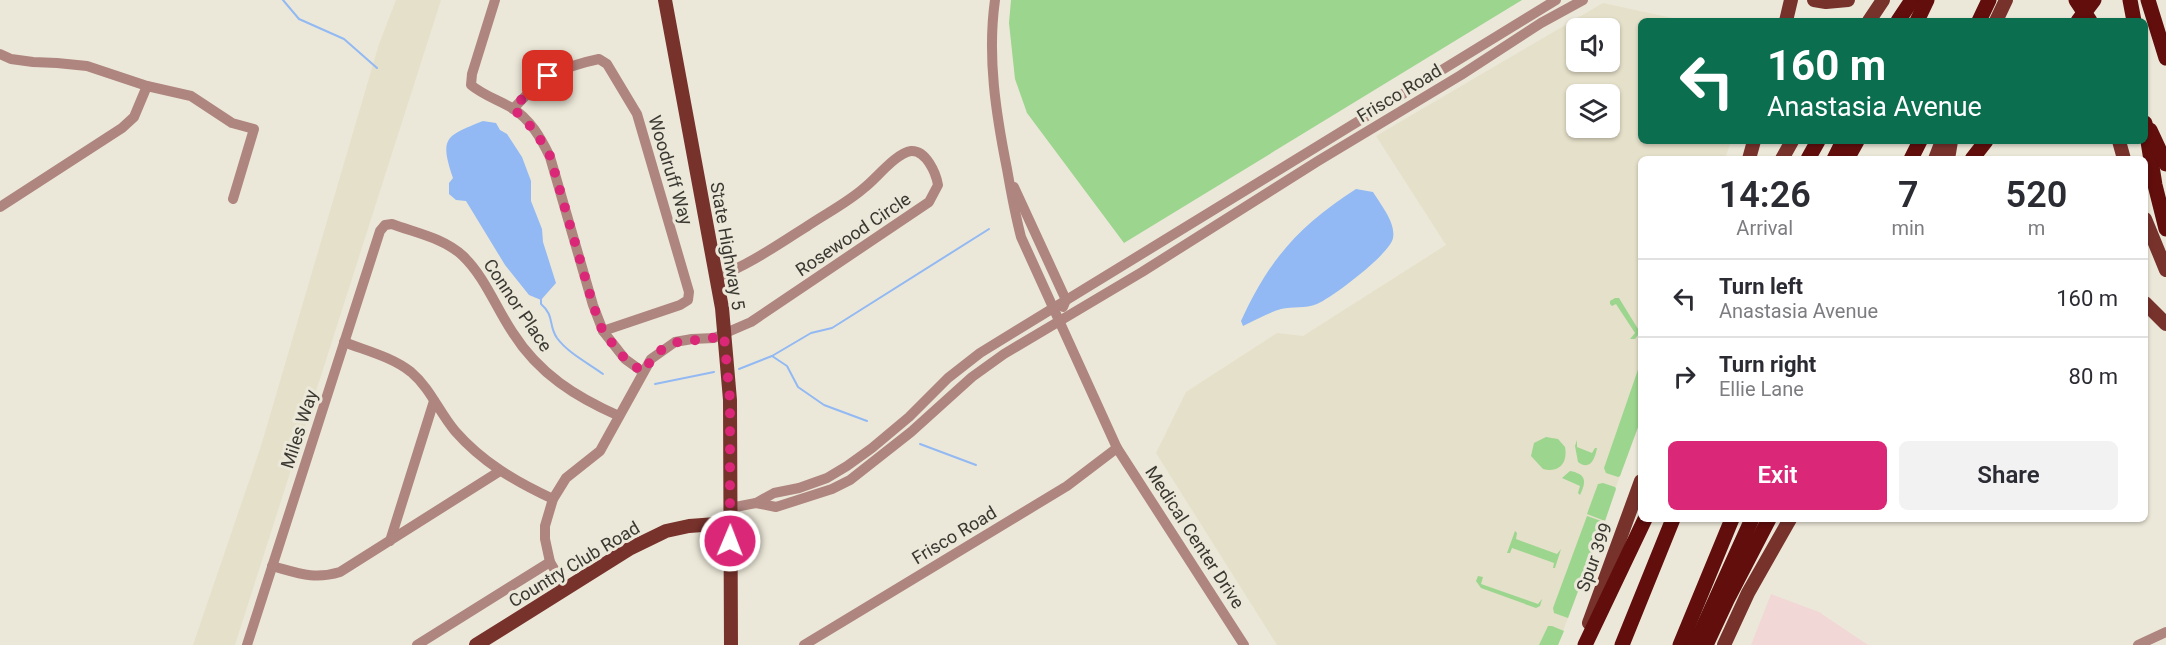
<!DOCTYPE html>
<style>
:root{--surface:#fff;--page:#f2f2f3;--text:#2b2b33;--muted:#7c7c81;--line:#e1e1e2;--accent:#db2777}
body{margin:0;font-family:Roboto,sans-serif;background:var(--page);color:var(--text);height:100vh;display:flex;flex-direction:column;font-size:22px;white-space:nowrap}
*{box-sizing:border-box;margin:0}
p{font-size:20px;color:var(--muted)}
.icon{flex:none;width:33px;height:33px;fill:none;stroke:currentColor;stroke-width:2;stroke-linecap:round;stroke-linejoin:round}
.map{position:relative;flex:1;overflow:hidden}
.panel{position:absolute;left:1638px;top:156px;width:510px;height:366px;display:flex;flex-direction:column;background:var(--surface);border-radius:9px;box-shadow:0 2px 4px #0004}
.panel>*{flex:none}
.top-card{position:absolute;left:1638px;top:18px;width:510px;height:126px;border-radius:9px;box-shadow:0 2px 4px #0004;background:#0b6e4f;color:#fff;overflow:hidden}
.buttons{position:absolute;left:1566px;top:18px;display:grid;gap:12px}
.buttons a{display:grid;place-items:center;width:54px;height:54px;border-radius:9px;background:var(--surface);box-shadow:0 2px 4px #0004;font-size:30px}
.pin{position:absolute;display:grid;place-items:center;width:51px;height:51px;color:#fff;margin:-26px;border-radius:12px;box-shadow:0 3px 9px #0006}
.me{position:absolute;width:66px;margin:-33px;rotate:1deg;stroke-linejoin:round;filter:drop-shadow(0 0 4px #0008)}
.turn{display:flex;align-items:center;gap:21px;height:126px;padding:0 30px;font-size:27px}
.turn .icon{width:78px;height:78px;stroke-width:2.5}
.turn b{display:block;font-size:42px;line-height:51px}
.eta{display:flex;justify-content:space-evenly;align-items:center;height:102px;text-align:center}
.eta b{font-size:36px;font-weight:600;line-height:42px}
.action{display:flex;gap:12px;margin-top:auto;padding:12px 30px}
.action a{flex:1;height:69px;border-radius:9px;background:var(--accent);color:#fff;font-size:24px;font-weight:600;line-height:69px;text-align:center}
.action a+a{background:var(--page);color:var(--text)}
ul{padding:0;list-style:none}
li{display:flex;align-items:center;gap:18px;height:78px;padding:0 30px;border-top:2px solid var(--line)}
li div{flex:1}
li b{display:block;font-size:22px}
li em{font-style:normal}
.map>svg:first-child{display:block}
.built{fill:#e5e0c9;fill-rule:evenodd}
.education{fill:#f1d7d6}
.green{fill:#9bd58e}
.water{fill:#92b9f3}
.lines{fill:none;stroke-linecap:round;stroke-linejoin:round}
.stream{stroke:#92b9f3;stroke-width:2}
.minor{stroke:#af8580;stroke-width:10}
.major{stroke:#78322c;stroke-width:14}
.highway{stroke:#610e0c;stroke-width:15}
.highway-bridge{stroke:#610e0c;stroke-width:15}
.route{stroke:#db2777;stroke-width:10;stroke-dasharray:0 18}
.labels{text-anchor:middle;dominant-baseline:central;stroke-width:6;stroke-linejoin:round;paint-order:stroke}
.street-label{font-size:18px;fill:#3a3832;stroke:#ece8d9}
</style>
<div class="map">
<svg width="2166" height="645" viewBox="0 0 2166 645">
<rect width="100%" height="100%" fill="#ece8d9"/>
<!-- built -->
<g class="built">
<polygon points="396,0 441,0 235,645 193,645 261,446 379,44"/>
<path d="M1603 3 1686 21H1641V141H1731L1725 159H1641V419L1558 645H1277L1156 453 1186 392 1277 333 1303 336 1446 245 1376 136ZM1576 28H1610V62H1576ZM1576 94H1610V128H1576Z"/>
</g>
<!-- education -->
<polygon class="education" points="1771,594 1819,612 1868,645 1751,645"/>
<!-- green -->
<g class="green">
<polygon points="1011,0 1522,0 1124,243 1027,113 1015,79 1009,23"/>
<polygon points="1615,298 1619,298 1638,329 1638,335 1635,339 1630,339 1635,333 1616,304 1612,306 1610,304 1610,301"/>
<polygon points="1641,361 1641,419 1620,476 1618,477 1606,473 1604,468"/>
<path d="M1546 437 1558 439 1565 447C1568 463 1559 473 1543 469L1531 456 1534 443Z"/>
<path d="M1577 440V447L1592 453 1595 448H1597C1595 459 1590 471 1578 462L1575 446Z"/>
<path d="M1570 471C1586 474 1587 481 1580 495L1578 493 1580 486 1562 478Z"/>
<polygon points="1603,483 1615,487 1616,489 1605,521 1587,514 1598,484"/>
<polygon points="1587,516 1604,522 1568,618 1554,613 1553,608"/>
<polygon points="1515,531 1517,533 1516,539 1557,554 1561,549 1555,568 1553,568 1554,563 1512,548 1510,553 1507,553"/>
<polygon points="1478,576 1483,577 1481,584 1538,604 1542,599 1540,606 1536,608 1481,588 1476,581"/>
<polygon points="1548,626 1552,626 1564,631 1558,645 1539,645"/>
</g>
<!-- water -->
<g class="water">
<path d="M483 121 496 123 500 130 507 134 522 157 531 181V201L542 229 543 242 556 283 541 300 529 295 505 265 466 201 456 200 449 194V183L453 178C439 137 446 136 483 121Z"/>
<path d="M1356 189 1373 192C1381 205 1396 223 1393 238 1390 254 1333 297 1317 304 1305 309 1293 306 1281 309 1268 313 1255 320 1243 326L1241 321C1270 258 1299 226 1356 189Z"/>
</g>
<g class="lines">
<!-- stream -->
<g class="stream">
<polyline points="283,0 299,19 344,39 377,68"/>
<path d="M541 300V304C555 316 548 325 557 338 568 353 588 363 603 374"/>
<polyline points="772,356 811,333 832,328 989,229"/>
<polyline points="739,369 772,356 787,366 798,387 824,405 867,421"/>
<polyline points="655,384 714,372"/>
<polyline points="920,444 976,465"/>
</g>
<!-- minor -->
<g class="minor">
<path d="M495 0 472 74 471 85C483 95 498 100 512 108 530 119 541 138 550 157L593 305 603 331 625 359 643 372"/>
<path d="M995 0C987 57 996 114 1007 169 1011 192 1015 214 1021 237L1117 448 1244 645"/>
<polyline points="0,54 11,59 33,62 57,63 87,66 147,86 191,96 232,123 254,129 233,199"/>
<path d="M513 109C540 79 559 67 599 59L607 64 637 114 689 292 688 300 680 305 603 331"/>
<polyline points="1014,187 1066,300 1063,307"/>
<polyline points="0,207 122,128 134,117 147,86"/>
<path d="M344 342C367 351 392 357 411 372 430 388 439 412 455 431 482 462 516 482 553 499"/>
<polyline points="756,503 776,507 832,489 850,480 911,432 972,377 1004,354 1142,272 1318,161 1461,75 1541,23 1583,0"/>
<polyline points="730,508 756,503 774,493 799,488 827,478 847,466 872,448 909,417 948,378 980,353 1556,0"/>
<polyline points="390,541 434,401"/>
<path d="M272 566C298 573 314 580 340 572L500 471"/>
<path d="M566 589 550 562 545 539V526L553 499 566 478 600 451 651 359 675 342 692 339 714 338 751 322 929 202 938 185C936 173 926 150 911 151 896 153 876 179 864 188 847 203 825 214 806 227 777 245 749 265 717 277"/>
<path d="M247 645 380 231 385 225 392 224C416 233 444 238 463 256 485 277 496 308 513 333 539 374 576 397 619 416"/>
<polyline points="417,645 550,562"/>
<polyline points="804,645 1067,486 1117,448"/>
<polyline points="2138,645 2166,632"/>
</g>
<!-- major -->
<g class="major">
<polyline points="665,0 722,308 730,400 731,645"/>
<polyline points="1814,0 1826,2 1848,0"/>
<polyline points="1786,21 1791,0"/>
<polyline points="1869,21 1883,0"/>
<polyline points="1996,21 2006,0"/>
<polyline points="2119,141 2124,159"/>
<polyline points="1749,159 1754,141"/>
<polyline points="1782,159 1792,141"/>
<polyline points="1935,159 1942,141"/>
<polyline points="1948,159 1951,141"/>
<polyline points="2145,219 2166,270"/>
<polyline points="2145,303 2166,324"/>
<polyline points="1589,623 1641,481"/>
<polyline points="476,645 629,549 666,531 689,526 730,523"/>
<polyline points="1724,645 1748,593 1790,519"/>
</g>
<!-- highway -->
<g class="highway">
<polyline points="2076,0 2090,21"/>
<polyline points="2130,0 2134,21"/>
<polyline points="2148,0 2166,58"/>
<polyline points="1898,21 1912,0"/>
<polyline points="1917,21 1927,0"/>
<polyline points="1979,21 1989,0"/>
<polyline points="2145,123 2155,185 2166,229"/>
<polyline points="2150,130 2166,164"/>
<polyline points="1808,159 1818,141"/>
<polyline points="1834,159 1843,141"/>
<polyline points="1847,159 1857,141"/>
<polyline points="1911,159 1920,141"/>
<polyline points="1972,159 1986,141"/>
<polyline points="1585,645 1645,519"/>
<polyline points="1622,645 1673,519"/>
<polyline points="1680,645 1732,519"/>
<polyline points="1695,645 1752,519"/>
<polyline points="1706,645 1727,600 1769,519"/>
</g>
<!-- highway-bridge -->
<polyline class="highway-bridge" points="2078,21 2094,0"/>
</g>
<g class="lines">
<!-- route -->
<path class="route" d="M548 76 532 88 513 109C530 123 540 138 550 156L593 305 603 332 625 359 643 372C670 329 686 347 724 335L730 400V541"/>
</g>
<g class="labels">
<!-- street labels -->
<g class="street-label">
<text transform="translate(1399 93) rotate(-31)">Frisco Road</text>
<text transform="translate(671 170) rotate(73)">Woodruff Way</text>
<text transform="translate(853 234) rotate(-34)">Rosewood Circle</text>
<text transform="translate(728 246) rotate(80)">State Highway 5</text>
<text transform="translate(518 305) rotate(56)">Connor Place</text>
<text transform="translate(299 429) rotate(-72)">Miles Way</text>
<text transform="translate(954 535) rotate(-31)">Frisco Road</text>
<text transform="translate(1195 537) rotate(57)">Medical Center Drive</text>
<text transform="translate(1594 557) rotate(-70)">Spur 399</text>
<text transform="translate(574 564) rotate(-31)">Country Club Road</text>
</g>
</g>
</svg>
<div class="buttons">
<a><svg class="icon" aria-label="sound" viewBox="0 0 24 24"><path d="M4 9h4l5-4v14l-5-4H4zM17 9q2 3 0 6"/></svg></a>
<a><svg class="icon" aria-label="layers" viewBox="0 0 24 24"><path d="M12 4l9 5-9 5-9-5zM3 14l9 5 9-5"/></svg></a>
</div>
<div class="pin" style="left:548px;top:76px;background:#d93025"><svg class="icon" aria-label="arrive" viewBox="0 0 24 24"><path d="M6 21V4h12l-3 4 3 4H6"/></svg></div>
<svg class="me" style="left:730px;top:541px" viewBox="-20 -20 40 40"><circle r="17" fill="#db2777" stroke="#fff" stroke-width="3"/><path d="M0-11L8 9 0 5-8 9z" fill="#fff"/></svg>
<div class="top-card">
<div class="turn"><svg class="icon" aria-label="left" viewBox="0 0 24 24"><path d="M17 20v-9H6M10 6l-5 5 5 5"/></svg><div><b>160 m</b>Anastasia Avenue</div></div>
</div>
<section class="panel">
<div class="eta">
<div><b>14:26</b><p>Arrival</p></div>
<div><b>7</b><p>min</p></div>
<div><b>520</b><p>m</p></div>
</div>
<ul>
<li><svg class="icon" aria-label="left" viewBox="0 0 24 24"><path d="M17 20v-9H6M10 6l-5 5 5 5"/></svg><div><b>Turn left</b><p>Anastasia Avenue</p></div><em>160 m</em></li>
<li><svg class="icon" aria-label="right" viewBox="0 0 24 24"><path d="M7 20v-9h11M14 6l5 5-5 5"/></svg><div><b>Turn right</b><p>Ellie Lane</p></div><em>80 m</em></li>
</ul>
<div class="action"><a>Exit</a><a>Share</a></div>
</section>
</div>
